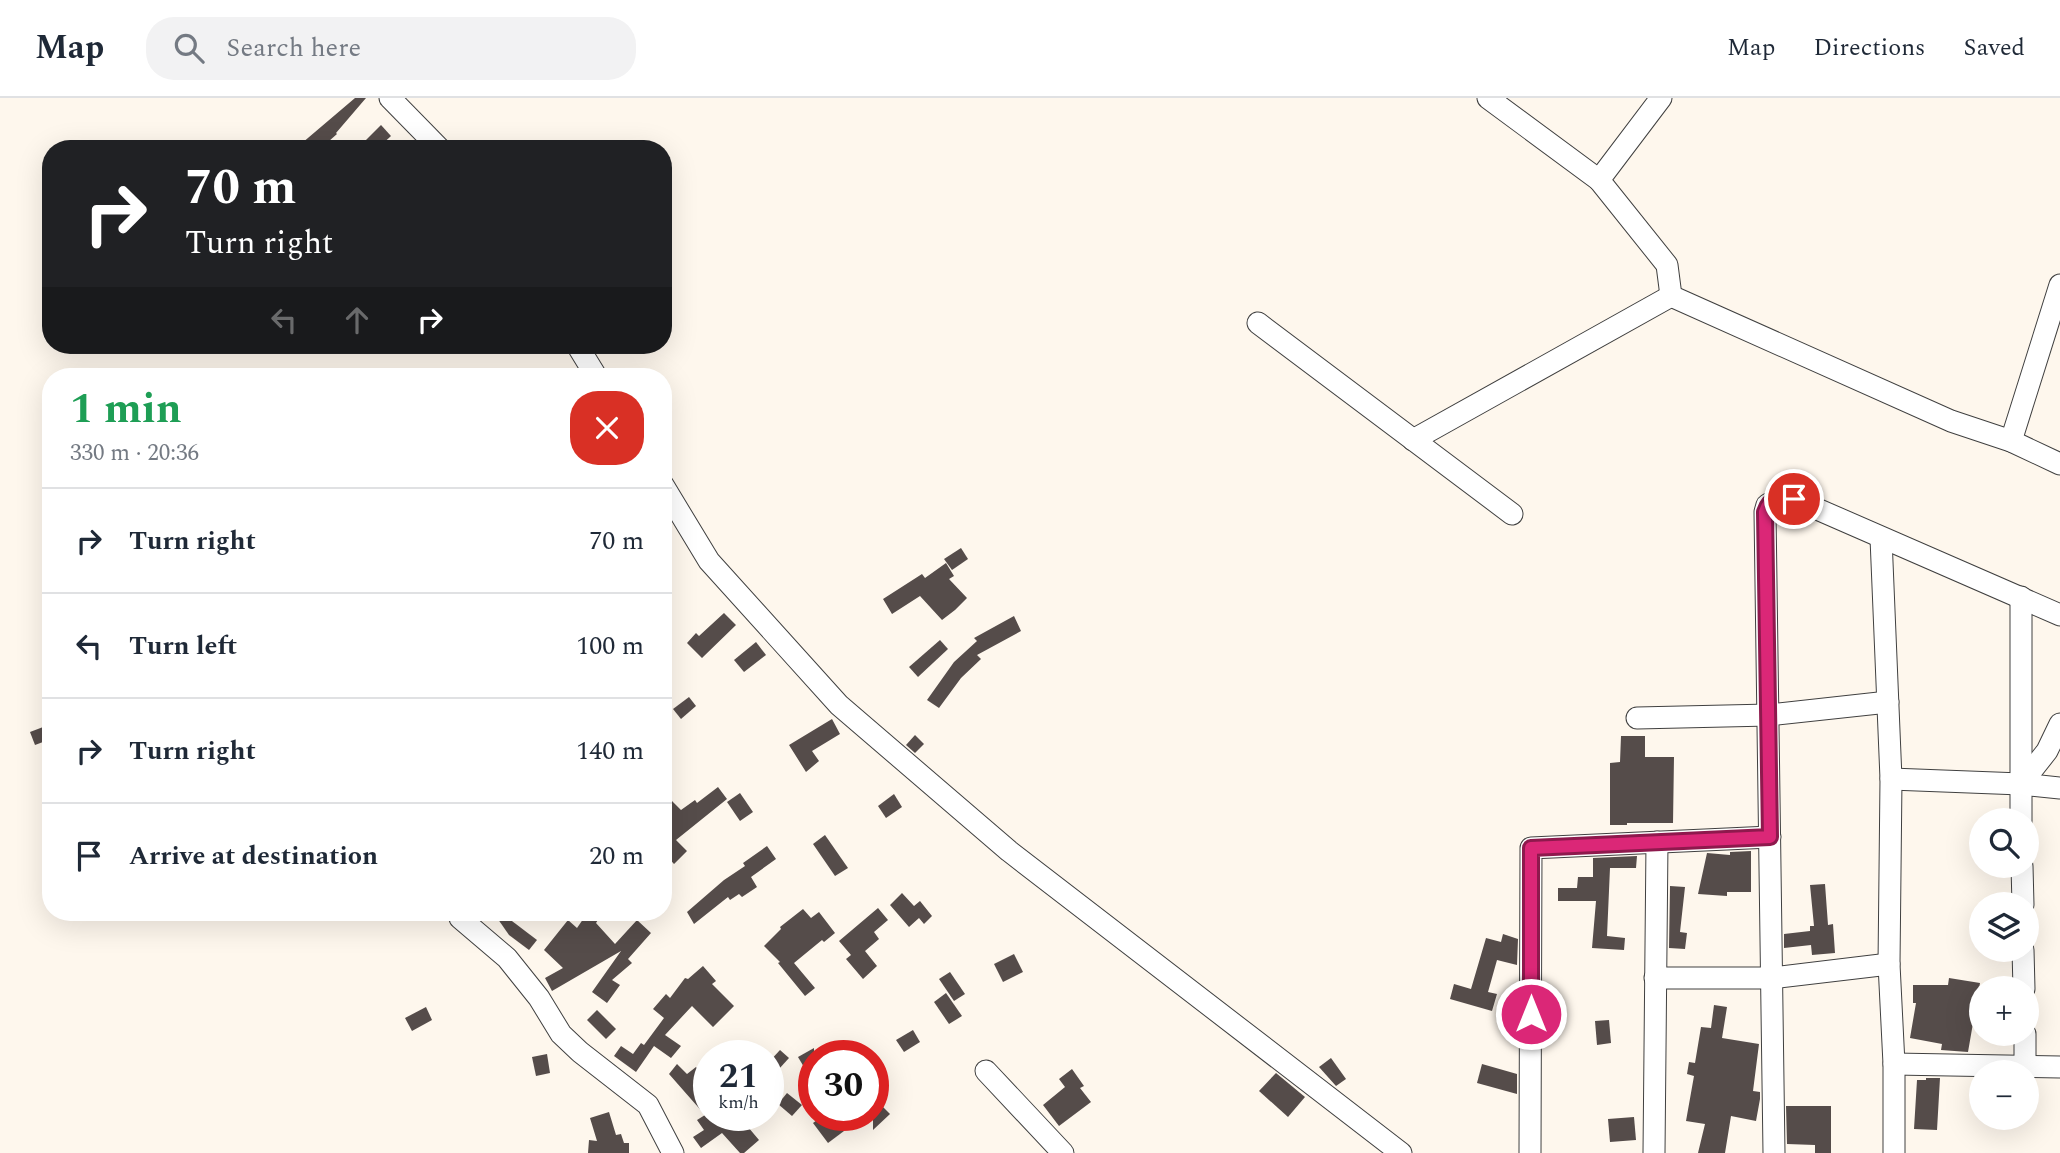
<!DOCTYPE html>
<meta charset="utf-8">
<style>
:root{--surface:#fff;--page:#f2f2f3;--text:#1f2937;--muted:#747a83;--line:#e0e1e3}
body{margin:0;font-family:Spectral,serif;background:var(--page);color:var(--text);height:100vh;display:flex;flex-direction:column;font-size:26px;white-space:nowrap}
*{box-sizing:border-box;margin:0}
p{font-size:23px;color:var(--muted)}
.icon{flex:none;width:38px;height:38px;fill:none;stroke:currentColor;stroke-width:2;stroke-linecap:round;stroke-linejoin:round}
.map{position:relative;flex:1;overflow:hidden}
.drawer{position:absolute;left:42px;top:270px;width:630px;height:553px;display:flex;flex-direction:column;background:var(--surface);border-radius:28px;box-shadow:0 7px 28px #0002}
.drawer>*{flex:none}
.top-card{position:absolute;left:42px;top:42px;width:630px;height:214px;border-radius:28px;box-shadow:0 7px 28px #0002;background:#202124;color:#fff;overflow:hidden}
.buttons{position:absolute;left:1969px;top:710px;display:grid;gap:14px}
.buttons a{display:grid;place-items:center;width:70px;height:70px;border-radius:50%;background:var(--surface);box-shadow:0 7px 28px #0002;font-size:35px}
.speed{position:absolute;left:693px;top:942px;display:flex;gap:14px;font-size:35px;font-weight:700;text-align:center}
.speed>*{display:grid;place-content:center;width:91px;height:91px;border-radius:50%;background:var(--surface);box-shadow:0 7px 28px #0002;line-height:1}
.speed small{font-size:18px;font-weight:400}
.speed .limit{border:10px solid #d22;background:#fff;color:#111}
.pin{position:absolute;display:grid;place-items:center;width:60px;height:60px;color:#fff;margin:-30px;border:4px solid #fff;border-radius:50%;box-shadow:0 2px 7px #0007}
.me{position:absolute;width:77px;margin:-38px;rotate:0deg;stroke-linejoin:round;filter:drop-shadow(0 0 5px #0008)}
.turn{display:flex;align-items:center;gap:24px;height:147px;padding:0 28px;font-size:32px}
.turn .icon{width:91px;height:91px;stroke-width:2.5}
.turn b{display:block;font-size:49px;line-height:60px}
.lanes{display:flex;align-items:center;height:66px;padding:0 28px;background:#0003;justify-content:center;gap:35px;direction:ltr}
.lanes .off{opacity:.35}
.round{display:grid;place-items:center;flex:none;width:74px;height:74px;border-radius:28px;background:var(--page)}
.summary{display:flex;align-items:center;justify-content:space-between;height:119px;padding:0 28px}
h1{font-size:42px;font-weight:700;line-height:52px;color:#1e9e55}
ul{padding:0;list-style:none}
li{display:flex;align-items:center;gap:21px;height:105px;padding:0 28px;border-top:2px solid var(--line)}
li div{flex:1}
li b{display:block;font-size:26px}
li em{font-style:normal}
header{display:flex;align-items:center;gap:42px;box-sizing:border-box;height:98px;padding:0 35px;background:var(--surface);border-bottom:2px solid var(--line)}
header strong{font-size:33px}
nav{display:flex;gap:38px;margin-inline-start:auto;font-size:24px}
.search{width:490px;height:63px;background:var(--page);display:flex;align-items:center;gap:18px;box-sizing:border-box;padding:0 24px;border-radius:28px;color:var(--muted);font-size:26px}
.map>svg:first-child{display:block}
.building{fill:#554c4a}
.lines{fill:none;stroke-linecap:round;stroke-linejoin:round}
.minor-casing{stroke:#404040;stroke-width:23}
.minor{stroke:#fff;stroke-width:21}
.route-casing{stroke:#8e194d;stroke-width:18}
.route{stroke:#db2777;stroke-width:12}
</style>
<header>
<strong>Map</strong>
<div class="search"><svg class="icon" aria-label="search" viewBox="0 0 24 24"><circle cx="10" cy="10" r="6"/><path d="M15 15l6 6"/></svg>Search here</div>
<nav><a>Map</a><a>Directions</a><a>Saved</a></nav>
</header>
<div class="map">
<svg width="2060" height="1055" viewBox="0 0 2060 1055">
<rect width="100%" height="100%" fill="#fef7ed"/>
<!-- building -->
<g class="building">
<polygon points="355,0 366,0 336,35 337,36 320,51 295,51"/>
<polygon points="381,27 391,38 377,51 370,51 364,44"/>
<polygon points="961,450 968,461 952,472 944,461"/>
<polygon points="946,465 954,478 949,481 967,500 955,512 942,522 920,498 892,516 883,501 922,476 925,480"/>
<polygon points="724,515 736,527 702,560 687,545 696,535 699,538"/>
<polygon points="1014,518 1021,533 977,557 981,561 961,580 939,610 927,602 954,564 977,543 974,540"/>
<polygon points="940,542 948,551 918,579 909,569"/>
<polygon points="756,544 766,557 744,574 734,562"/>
<polygon points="689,599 696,608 681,621 673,611"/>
<polygon points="832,621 840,636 812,653 819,663 806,674 789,647"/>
<polygon points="51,626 51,641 35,647 30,634"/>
<polygon points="915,637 924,646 915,655 906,647"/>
<polygon points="1621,638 1645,638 1645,659 1674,659 1673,725 1627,725 1627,727 1610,727 1610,665 1620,664"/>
<polygon points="718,689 727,701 676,742 687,753 674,766 663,754 663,712 672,703 681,712 695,702 697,705"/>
<polygon points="740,695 753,714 740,723 727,704"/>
<polygon points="894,696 902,709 886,720 878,708"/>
<polygon points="825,737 848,770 835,778 813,746"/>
<polygon points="767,748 776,761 751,779 757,789 742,799 739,796 730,802 728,799 694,826 687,814 724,782 745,768 743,765"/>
<polygon points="1751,753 1751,794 1727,794 1727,798 1698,796 1707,755 1730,757 1730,754"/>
<polygon points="1637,758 1636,770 1610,770 1607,838 1625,840 1624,852 1592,850 1596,803 1558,803 1558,790 1577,790 1578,779 1593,779 1593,760"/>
<polygon points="1825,786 1828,827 1833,826 1835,855 1812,857 1811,847 1784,850 1784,836 1810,833 1810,828 1814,828 1810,787"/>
<polygon points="1670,788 1685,789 1680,834 1687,835 1685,851 1669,850"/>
<polygon points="902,795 914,808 920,803 932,818 924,826 919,820 909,829 890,807"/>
<polygon points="878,810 888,822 874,834 879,841 865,853 877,868 863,881 846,861 851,857 839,843"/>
<polygon points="803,811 811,820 819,814 835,835 824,844 822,842 794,865 815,890 805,898 778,865 780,864 764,848 781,831 780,829"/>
<polygon points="493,814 500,814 537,842 529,852 509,837"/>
<polygon points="588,814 603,814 596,825 615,846 637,822 651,835 628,861 632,865 612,882 620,887 607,905 592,894 621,853 552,893 545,880 563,870 544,852 568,822 577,830"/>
<polygon points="1503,836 1518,841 1517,867 1497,862 1488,894 1497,896 1492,913 1450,901 1454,886 1471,891 1486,840 1501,844"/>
<polygon points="1014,856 1023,874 1003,884 994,866"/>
<polygon points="703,868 716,883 712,886 734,908 713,929 692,908 665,937 681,948 671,960 654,948 636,974 614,958 621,948 633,956 641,945 644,947 664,920 653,911 666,896 670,900 685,880 688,881"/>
<polygon points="950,874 965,896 954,903 939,881"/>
<polygon points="1949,880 1980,885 1968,954 1941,952 1942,946 1910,940 1916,905 1913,905 1913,887 1948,887"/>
<polygon points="946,895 962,918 949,926 934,904"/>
<polygon points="1714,907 1727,909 1722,940 1759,946 1753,993 1760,994 1760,1001 1756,1023 1731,1018 1725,1055 1698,1055 1705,1026 1686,1023 1694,978 1687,976 1689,964 1695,965 1701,929 1711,930"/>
<polygon points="426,909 432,922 412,933 405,920"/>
<polygon points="597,912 616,931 606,941 587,922"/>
<polygon points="1609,922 1611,945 1597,947 1595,923"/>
<polygon points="913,932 920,944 904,954 896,942"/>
<polygon points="814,950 814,986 798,959"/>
<polygon points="780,952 789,960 768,983 768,965"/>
<polygon points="547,956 550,975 536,978 532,959"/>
<polygon points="1331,960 1346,981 1336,988 1319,969"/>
<polygon points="677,966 687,976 696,969 709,984 709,1017 757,1017 748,1029 759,1042 744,1055 740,1055 722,1035 701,1050 693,1039 704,1032 697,1022 705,1017 669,976"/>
<polygon points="1482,966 1517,976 1517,996 1477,985"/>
<polygon points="1072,971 1084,988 1080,990 1091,1004 1059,1028 1043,1007 1065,989 1059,981"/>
<polygon points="1276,975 1305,999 1288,1019 1259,993"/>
<polygon points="1926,980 1940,980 1937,1032 1914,1031 1917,982 1926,982"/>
<polygon points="787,995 802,1007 792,1018 778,1006"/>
<polygon points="873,999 890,1016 873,1032"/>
<polygon points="1786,1008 1831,1008 1831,1055 1815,1055 1815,1047 1787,1046"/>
<polygon points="609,1014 616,1037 621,1036 624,1045 629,1045 629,1055 588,1055 589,1042 597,1043 590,1020"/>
<polygon points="824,1017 831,1017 844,1033 828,1045 813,1025"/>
<polygon points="1634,1019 1636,1042 1610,1044 1608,1021"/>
</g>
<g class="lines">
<!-- minor casing -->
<g class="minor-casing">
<g id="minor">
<polyline points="390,0 440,51"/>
<polyline points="1488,0 1599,82"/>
<polyline points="1661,0 1599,82 1667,167 1671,198"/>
<polyline points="1671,198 1951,323 2011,343 2060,366"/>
<polyline points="1258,225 1512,416"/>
<polyline points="577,247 596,278"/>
<polyline points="1413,342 1671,198"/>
<polyline points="2011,343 2060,187"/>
<polyline points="663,387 709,463 839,607 1009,753 1401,1055"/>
<polyline points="1881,440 1891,681 1889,866 1894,966 1894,1055"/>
<polyline points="2021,499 2021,723"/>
<polyline points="1637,620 1769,617 1888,604"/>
<polyline points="1891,681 2021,686 2047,653 2060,626"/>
<polyline points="2021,686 2060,690"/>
<polyline points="2022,768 2023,807"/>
<polyline points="460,820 507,860 539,900 561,936 580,954 648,1007 673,1055"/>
<polyline points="2023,852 2024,891"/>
<polyline points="1655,880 1772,880 1889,866"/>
<polyline points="2025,936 2025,968"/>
<polyline points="1894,966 2060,969"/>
<polyline points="986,973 1063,1055"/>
<polyline points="1530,1055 1531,750 1770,739"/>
<polyline points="1654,1055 1657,744"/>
<polyline points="1774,1055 1765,414 1767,407 1780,399 1794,401 2060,517"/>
</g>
</g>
<!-- minor -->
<use href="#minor" class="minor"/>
</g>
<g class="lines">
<!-- route casing -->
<g class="route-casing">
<path id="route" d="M1531 916V750L1770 739 1765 414C1770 399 1780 398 1794 401"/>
</g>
<!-- route -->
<use href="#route" class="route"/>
</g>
</svg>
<div class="buttons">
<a><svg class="icon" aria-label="search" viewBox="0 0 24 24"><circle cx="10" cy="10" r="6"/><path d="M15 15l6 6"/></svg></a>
<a><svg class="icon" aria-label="layers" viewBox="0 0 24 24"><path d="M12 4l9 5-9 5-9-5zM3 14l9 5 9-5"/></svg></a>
<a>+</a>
<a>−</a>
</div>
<div class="speed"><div>21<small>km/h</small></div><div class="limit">30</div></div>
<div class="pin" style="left:1794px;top:401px;background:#d93025"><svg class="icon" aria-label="arrive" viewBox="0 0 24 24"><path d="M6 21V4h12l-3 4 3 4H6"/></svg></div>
<svg class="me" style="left:1531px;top:916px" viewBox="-20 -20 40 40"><circle r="17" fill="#db2777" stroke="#fff" stroke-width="3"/><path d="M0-11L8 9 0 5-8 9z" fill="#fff"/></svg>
<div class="top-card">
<div class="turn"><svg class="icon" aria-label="right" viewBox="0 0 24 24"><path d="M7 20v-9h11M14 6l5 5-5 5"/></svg><div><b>70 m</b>Turn right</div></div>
<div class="lanes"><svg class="icon off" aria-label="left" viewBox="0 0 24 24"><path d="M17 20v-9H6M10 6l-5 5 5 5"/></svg><svg class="icon off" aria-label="ahead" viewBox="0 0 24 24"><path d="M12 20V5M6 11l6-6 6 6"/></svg><svg class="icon" aria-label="right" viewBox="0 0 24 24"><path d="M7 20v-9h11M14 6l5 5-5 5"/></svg></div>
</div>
<section class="drawer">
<div class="summary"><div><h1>1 min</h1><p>330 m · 20:36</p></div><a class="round" style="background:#d93025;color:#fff"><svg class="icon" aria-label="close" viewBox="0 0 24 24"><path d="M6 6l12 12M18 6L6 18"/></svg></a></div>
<ul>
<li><svg class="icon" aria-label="right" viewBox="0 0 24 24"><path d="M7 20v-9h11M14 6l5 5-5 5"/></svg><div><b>Turn right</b></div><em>70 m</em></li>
<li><svg class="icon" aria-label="left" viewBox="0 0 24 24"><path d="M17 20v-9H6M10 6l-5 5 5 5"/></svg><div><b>Turn left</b></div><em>100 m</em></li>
<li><svg class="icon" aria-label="right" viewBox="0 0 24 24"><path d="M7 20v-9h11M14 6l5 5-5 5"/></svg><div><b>Turn right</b></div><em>140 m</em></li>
<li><svg class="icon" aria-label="arrive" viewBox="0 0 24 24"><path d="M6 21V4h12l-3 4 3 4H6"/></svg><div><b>Arrive at destination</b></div><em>20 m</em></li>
</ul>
</section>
</div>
